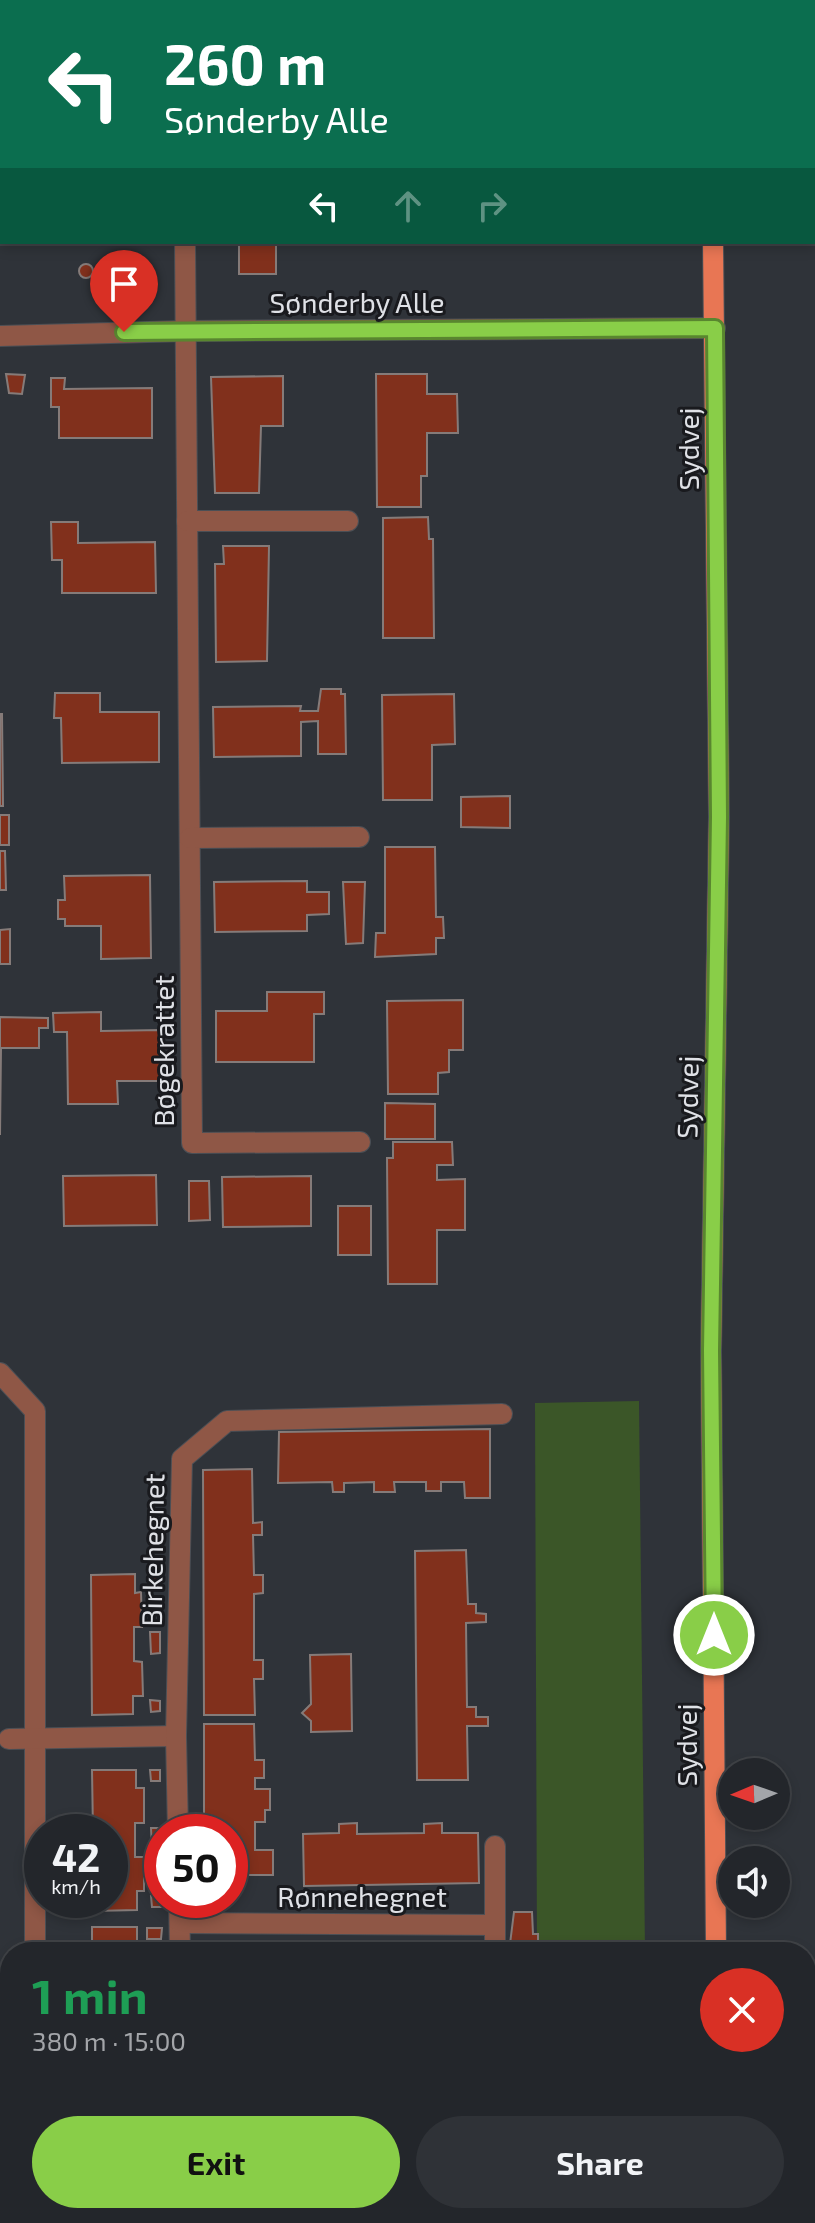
<!DOCTYPE html>
<meta charset="utf-8">
<style>
:root{--surface:#23262b;--page:#2f3237;--text:#f1f3f6;--muted:#a3a5a9;--line:#404347;--accent:#89ce48}
body{margin:0;font-family:"Exo 2",sans-serif;background:var(--page);color:var(--text);height:100vh;display:flex;flex-direction:column;font-size:30px;white-space:nowrap}
*{box-sizing:border-box;margin:0}
p{font-size:26px;color:var(--muted)}
.icon{flex:none;width:44px;height:44px;fill:none;stroke:currentColor;stroke-width:2;stroke-linecap:round;stroke-linejoin:round}
.map{position:relative;flex:1;overflow:hidden}
.side{position:absolute;left:0px;top:1942px;width:816px;height:282px;display:flex;flex-direction:column;background:var(--surface);border-radius:32px 32px 0 0;box-shadow:0 4px 12px #0003,0 0 0 2px var(--line)}
.side>*{flex:none}
.top-card{position:absolute;left:0px;top:0px;width:816px;height:244px;box-shadow:0 4px 12px #0003,0 0 0 2px var(--line);background:#0b6e4f;color:#fff;overflow:hidden}
.needle{width:52px;rotate:268deg}
.buttons{position:absolute;left:718px;top:1758px;display:grid;gap:16px}
.buttons a{display:grid;place-items:center;width:72px;height:72px;border-radius:50%;background:var(--surface);box-shadow:0 4px 12px #0003,0 0 0 2px var(--line);font-size:40px}
.speed{position:absolute;left:24px;top:1814px;display:flex;gap:16px;font-size:40px;font-weight:700;text-align:center}
.speed>*{display:grid;place-content:center;width:104px;height:104px;border-radius:50%;background:var(--surface);box-shadow:0 4px 12px #0003,0 0 0 2px var(--line);line-height:1}
.speed small{font-size:20px;font-weight:400}
.speed .limit{border:12px solid #d22;background:#fff;color:#111}
.pin{position:absolute;display:grid;place-items:center;width:68px;height:68px;color:#fff;margin:-82px -34px;border-radius:50% 50% 50% 0;rotate:-45deg;box-shadow:0 0 8px #0007}
.pin .icon{rotate:45deg}
.me{position:absolute;width:88px;margin:-44px;rotate:0deg;stroke-linejoin:round;filter:drop-shadow(0 0 6px #0008)}
.turn{display:flex;align-items:center;gap:28px;height:168px;padding:0 32px;font-size:36px}
.turn .icon{width:104px;height:104px;stroke-width:2.5}
.turn b{display:block;font-size:56px;line-height:68px}
.lanes{display:flex;align-items:center;height:76px;padding:0 32px;background:#0003;justify-content:center;gap:40px;direction:ltr}
.lanes .off{opacity:.35}
.round{display:grid;place-items:center;flex:none;width:84px;height:84px;border-radius:42px;background:var(--page)}
.overview{display:flex;align-items:center;justify-content:space-between;height:136px;padding:0 32px}
h1{font-size:48px;font-weight:700;line-height:60px;color:#1e9e55}
.primary-button{display:flex;gap:16px;margin-top:auto;padding:16px 32px}
.primary-button a{flex:1;height:92px;border-radius:48px;background:var(--accent);color:#111;font-size:32px;font-weight:700;line-height:92px;text-align:center}
.primary-button a+a{background:var(--page);color:var(--text)}
.map>svg:first-child{display:block}
.green{fill:#3b5628}
.building{fill:#81301c;stroke:#857b79;stroke-width:2}
.lines{fill:none;stroke-linecap:round;stroke-linejoin:round}
.minor-casing{stroke:#4b4f55;stroke-width:22}
.major-casing{stroke:#4b4f55;stroke-width:22}
.minor{stroke:#8f5746;stroke-width:20}
.major{stroke:#e87654;stroke-width:20}
.route-casing{stroke:#59862f;stroke-width:20}
.route{stroke:#89ce48;stroke-width:14}
.labels{text-anchor:middle;dominant-baseline:central;stroke-width:6;stroke-linejoin:round;paint-order:stroke}
.street-label{font-size:28px;fill:#dfe1e6;stroke:#191a1e}
</style>
<div class="map">
<svg width="815" height="2223" viewBox="0 0 815 2223">
<rect width="100%" height="100%" fill="#2f3339"/>
<!-- green -->
<g class="green">
<polygon points="639,1401 645,1952 537,1952 535,1403"/>
<rect x="538" y="2214" width="110" height="9"/>
</g>
<!-- building -->
<g class="building">
<polygon points="0,0 24,0 2,2 2,59"/>
<rect x="187" y="0" width="51" height="2"/>
<rect x="239" y="242" width="37" height="32"/>
<circle cx="86" cy="271" r="7"/>
<polygon points="6,374 25,375 22,394 9,393"/>
<polygon points="376,374 427,374 427,394 457,394 458,433 427,433 427,476 421,476 421,507 377,507"/>
<polygon points="283,376 283,426 261,426 259,493 215,493 211,377"/>
<polygon points="51,378 65,378 64,389 152,388 152,438 59,438 59,407 51,407"/>
<polygon points="428,517 429,539 433,539 434,638 383,638 383,518"/>
<polygon points="51,522 78,522 78,543 155,542 156,593 62,593 62,560 52,560"/>
<polygon points="223,546 269,546 267,661 216,662 215,564 224,564"/>
<polygon points="321,689 341,689 341,694 345,694 346,754 318,754 318,721 301,722 301,756 214,757 213,707 301,706 300,711 318,711"/>
<polygon points="55,693 100,693 100,712 159,712 159,762 62,763 61,718 54,718"/>
<polygon points="454,694 455,744 432,745 432,800 383,800 382,695"/>
<polygon points="0,714 2,714 3,806 0,806"/>
<polygon points="510,796 510,828 461,827 461,797"/>
<rect x="0" y="815" width="9" height="30"/>
<polygon points="385,847 435,847 436,917 443,917 444,938 436,938 436,954 375,957 376,933 385,933"/>
<polygon points="0,851 5,851 6,890 0,890"/>
<polygon points="150,875 151,958 101,959 101,926 65,926 65,919 58,919 58,900 65,900 64,876"/>
<polygon points="307,881 307,892 329,892 329,914 307,915 307,931 215,932 214,882"/>
<polygon points="343,882 365,882 363,943 346,944"/>
<polygon points="10,929 10,964 0,964 0,930"/>
<polygon points="267,992 324,992 324,1014 314,1014 314,1062 216,1062 216,1011 267,1011"/>
<polygon points="463,1000 463,1050 449,1050 449,1072 438,1073 438,1094 388,1094 387,1001"/>
<polygon points="101,1012 101,1031 162,1030 163,1081 117,1081 118,1104 68,1104 67,1032 54,1032 53,1013"/>
<polygon points="0,1017 48,1018 48,1028 39,1028 39,1048 1,1048 0,1135"/>
<polygon points="385,1103 435,1104 435,1139 385,1139"/>
<polygon points="393,1142 452,1142 453,1165 437,1165 437,1180 465,1179 465,1230 437,1230 437,1284 388,1284 387,1158 393,1158"/>
<polygon points="156,1175 157,1225 64,1226 63,1176"/>
<polygon points="311,1176 311,1226 223,1227 222,1177"/>
<polygon points="189,1181 209,1181 210,1220 189,1221"/>
<rect x="338" y="1206" width="33" height="49"/>
<polygon points="490,1429 490,1498 465,1498 464,1482 441,1482 441,1491 426,1491 426,1482 394,1482 395,1492 374,1492 374,1482 344,1483 344,1492 333,1492 332,1482 278,1483 279,1432"/>
<polygon points="252,1469 253,1523 262,1522 262,1535 253,1535 254,1575 263,1575 263,1593 254,1594 254,1660 263,1660 263,1679 254,1679 255,1715 204,1715 203,1470"/>
<polygon points="466,1550 468,1604 476,1604 476,1613 486,1614 486,1622 466,1623 467,1707 476,1707 476,1717 488,1717 488,1726 467,1726 468,1780 417,1780 415,1551"/>
<polygon points="135,1574 135,1593 141,1592 142,1627 134,1627 134,1661 142,1662 143,1696 133,1696 133,1714 92,1715 91,1575"/>
<polygon points="149,1574 159,1575 159,1585 150,1585"/>
<polygon points="150,1632 160,1632 160,1653 151,1654"/>
<polygon points="351,1654 352,1731 311,1732 311,1721 302,1713 311,1704 310,1655"/>
<polygon points="150,1700 160,1701 160,1711 151,1712"/>
<polygon points="204,1724 254,1724 255,1760 264,1760 264,1778 255,1778 255,1789 270,1789 270,1810 265,1810 265,1822 255,1822 255,1850 273,1850 273,1875 230,1875 230,1832 204,1832"/>
<polygon points="92,1770 136,1770 136,1788 144,1788 144,1823 135,1823 135,1857 144,1857 144,1891 137,1891 137,1910 93,1911 93,1900 110,1900 110,1832 93,1832"/>
<polygon points="150,1770 160,1770 160,1781 151,1781"/>
<polygon points="357,1823 357,1834 424,1833 424,1824 442,1823 442,1833 478,1833 479,1883 304,1886 303,1834 339,1833 339,1824"/>
<polygon points="151,1828 161,1828 162,1849 152,1850"/>
<polygon points="151,1896 162,1896 161,1907 152,1907"/>
<polygon points="514,1912 532,1912 533,1934 538,1934 538,1952 509,1952"/>
<polygon points="92,1927 137,1927 137,1946 145,1946 145,1952 92,1952"/>
<polygon points="147,1928 162,1928 161,1939 147,1939"/>
<polygon points="95,2214 146,2214 146,2223 96,2223"/>
<rect x="207" y="2214" width="51" height="9"/>
<rect x="420" y="2214" width="52" height="9"/>
</g>
<g class="lines">
<!-- minor casing -->
<g class="minor-casing">
<g id="minor">
<polyline points="305,0 305,2"/>
<polyline points="0,89 2,89"/>
<polyline points="185,242 192,1143 360,1142"/>
<polyline points="0,336 185,331 715,328"/>
<polyline points="187,521 348,521"/>
<polyline points="190,838 359,837"/>
<polyline points="0,1373 35,1411 35,1952"/>
<polyline points="9,1739 176,1736"/>
<polyline points="178,1832 176,1736 182,1459 227,1421 502,1414"/>
<polyline points="179,1900 180,1952"/>
<polyline points="180,1923 495,1925"/>
<polyline points="495,1952 495,1846"/>
<polyline points="7,2104 10,2104"/>
<polyline points="37,2214 37,2223"/>
<polyline points="180,2214 180,2223"/>
</g>
</g>
<!-- major casing -->
<g class="major-casing">
<g id="major">
<polyline points="706,0 706,2"/>
<polyline points="713,242 719,817 711,1351 716,1952"/>
<polyline points="718,2214 718,2223"/>
</g>
</g>
<!-- minor -->
<use href="#minor" class="minor"/>
<!-- major -->
<use href="#major" class="major"/>
</g>
<g class="lines">
<!-- route casing -->
<g class="route-casing">
<polyline id="route" points="124,332 715,328 719,817 711,1351 714,1635"/>
</g>
<!-- route -->
<use href="#route" class="route"/>
</g>
<g class="labels">
<!-- street labels -->
<g class="street-label">
<text x="357" y="302">Sønderby Alle</text>
<text transform="translate(688 449) rotate(-90)">Sydvej</text>
<text transform="translate(163 1051) rotate(-90)">Bøgekrattet</text>
<text transform="translate(687 1097) rotate(-89)">Sydvej</text>
<text transform="translate(152 1550) rotate(-89)">Birkehegnet</text>
<text transform="translate(686 1745) rotate(-90)">Sydvej</text>
<text x="362" y="1896">Rønnehegnet</text>
</g>
</g>
</svg>
<div class="buttons">
<a><svg class="needle" viewBox="-14 -14 28 28"><path d="M0-13l5 13h-10z" fill="#e53935"/><path d="M0 13l5-13h-10z" fill="#a3a5a9"/></svg></a>
<a><svg class="icon" aria-label="sound" viewBox="0 0 24 24"><path d="M4 9h4l5-4v14l-5-4H4zM17 9q2 3 0 6"/></svg></a>
</div>
<div class="speed"><div>42<small>km/h</small></div><div class="limit">50</div></div>
<div class="pin" style="left:124px;top:332px;background:#d93025"><svg class="icon" aria-label="arrive" viewBox="0 0 24 24"><path d="M6 21V4h12l-3 4 3 4H6"/></svg></div>
<svg class="me" style="left:714px;top:1635px" viewBox="-20 -20 40 40"><circle r="17" fill="#89ce48" stroke="#fff" stroke-width="3"/><path d="M0-11L8 9 0 5-8 9z" fill="#fff"/></svg>
<div class="top-card">
<div class="turn"><svg class="icon" aria-label="left" viewBox="0 0 24 24"><path d="M17 20v-9H6M10 6l-5 5 5 5"/></svg><div><b>260 m</b>Sønderby Alle</div></div>
<div class="lanes"><svg class="icon" aria-label="left" viewBox="0 0 24 24"><path d="M17 20v-9H6M10 6l-5 5 5 5"/></svg><svg class="icon off" aria-label="ahead" viewBox="0 0 24 24"><path d="M12 20V5M6 11l6-6 6 6"/></svg><svg class="icon off" aria-label="right" viewBox="0 0 24 24"><path d="M7 20v-9h11M14 6l5 5-5 5"/></svg></div>
</div>
<section class="side">
<div class="overview"><div><h1>1 min</h1><p>380 m · 15:00</p></div><a class="round" style="background:#d93025;color:#fff"><svg class="icon" aria-label="close" viewBox="0 0 24 24"><path d="M6 6l12 12M18 6L6 18"/></svg></a></div>
<div class="primary-button"><a>Exit</a><a>Share</a></div>
</section>
</div>
